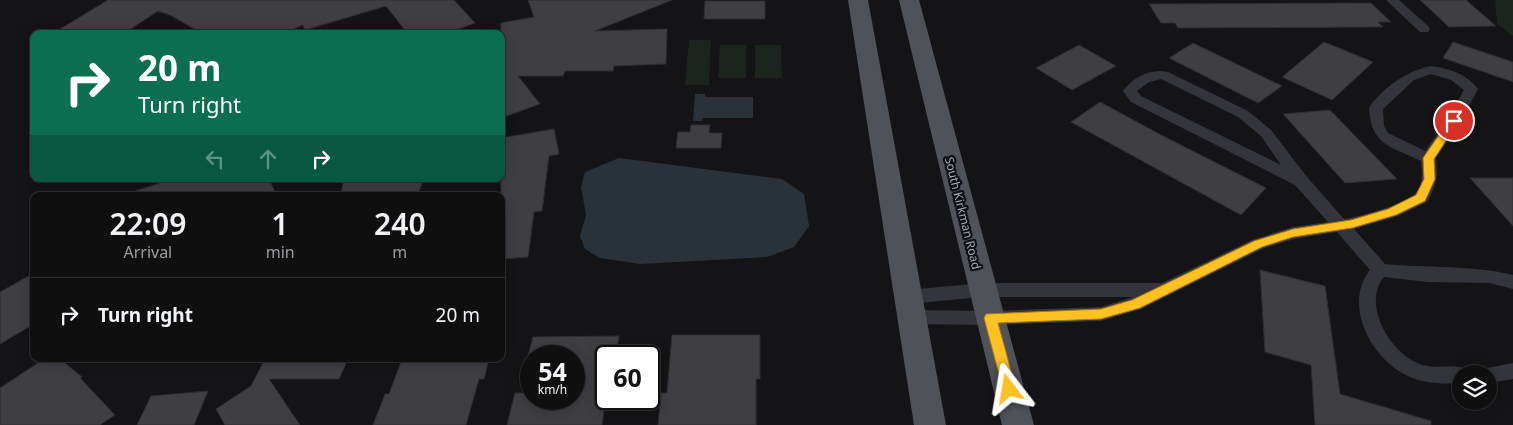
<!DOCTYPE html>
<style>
:root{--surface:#0f0f10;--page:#1d1d1e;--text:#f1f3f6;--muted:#9b9c9f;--line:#2f2f30}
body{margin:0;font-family:"Noto Sans",sans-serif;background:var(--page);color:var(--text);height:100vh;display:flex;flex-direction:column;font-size:19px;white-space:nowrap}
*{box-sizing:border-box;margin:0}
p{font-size:16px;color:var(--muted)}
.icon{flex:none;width:28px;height:28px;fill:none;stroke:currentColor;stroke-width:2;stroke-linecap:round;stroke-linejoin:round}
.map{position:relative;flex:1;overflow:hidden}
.drawer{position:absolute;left:30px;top:192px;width:475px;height:170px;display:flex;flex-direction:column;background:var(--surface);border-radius:10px;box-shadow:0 2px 12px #0003,0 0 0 1px var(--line)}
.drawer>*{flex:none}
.top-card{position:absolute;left:30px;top:30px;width:475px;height:152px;border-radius:10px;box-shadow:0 2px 12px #0003,0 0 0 1px var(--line);background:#0b6e4f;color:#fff;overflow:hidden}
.tools{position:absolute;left:1452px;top:365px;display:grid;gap:10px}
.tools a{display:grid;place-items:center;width:45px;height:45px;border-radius:50%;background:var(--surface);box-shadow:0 2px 12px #0003,0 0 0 1px var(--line);font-size:25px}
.speed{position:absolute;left:520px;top:345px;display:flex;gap:10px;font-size:25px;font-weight:700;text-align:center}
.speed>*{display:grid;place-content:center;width:65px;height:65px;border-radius:50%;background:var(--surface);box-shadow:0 2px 12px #0003,0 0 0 1px var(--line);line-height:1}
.speed small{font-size:12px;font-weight:400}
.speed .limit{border:2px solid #111;border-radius:8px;background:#fff;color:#111}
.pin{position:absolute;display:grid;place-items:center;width:42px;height:42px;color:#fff;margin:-21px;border:2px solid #fff;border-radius:50%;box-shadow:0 1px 5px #0007}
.me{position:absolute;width:55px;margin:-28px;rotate:346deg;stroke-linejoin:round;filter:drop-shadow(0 0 4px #0008)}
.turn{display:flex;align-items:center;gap:18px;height:105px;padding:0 25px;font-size:22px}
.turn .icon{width:65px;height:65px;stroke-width:2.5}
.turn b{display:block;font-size:35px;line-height:42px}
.lanes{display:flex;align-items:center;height:48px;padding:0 25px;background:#0003;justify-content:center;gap:25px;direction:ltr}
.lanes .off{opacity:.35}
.eta{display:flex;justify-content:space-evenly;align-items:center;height:85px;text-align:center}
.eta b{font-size:30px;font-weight:600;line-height:35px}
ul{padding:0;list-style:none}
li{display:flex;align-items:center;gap:15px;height:75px;padding:0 25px;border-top:1px solid var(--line)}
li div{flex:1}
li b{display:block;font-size:19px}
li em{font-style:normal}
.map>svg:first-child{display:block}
.green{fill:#1b241d}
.water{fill:#29323b}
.building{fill:#3e3e43;stroke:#2e2e32}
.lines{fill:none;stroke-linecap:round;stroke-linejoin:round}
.minor{fill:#34353b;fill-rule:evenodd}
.primary{fill:#50525a;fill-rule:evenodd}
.route{fill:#ffc022;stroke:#a67d16}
.labels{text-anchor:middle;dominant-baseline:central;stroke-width:4.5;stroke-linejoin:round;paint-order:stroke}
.street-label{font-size:12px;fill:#a4a9b7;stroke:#0f0f11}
</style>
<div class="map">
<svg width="1513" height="425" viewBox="0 0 1513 425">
<rect width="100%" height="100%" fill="#141416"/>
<!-- green -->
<g class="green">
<polygon points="1495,0 1513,0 1513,36 1497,24"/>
<polygon points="689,40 711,40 709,85 685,85"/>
<polygon points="720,45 746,45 746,78 718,78"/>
<polygon points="755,45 781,45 782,78 755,78"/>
</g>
<!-- water -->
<g class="water">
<polygon points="695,94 705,94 705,97 753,97 753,118 703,118 702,121 693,121"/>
<polygon points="619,158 782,179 804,194 809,226 794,247 767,257 640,264 600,258 585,249 580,236 586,215 581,187 585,172"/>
</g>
<!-- building -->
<g class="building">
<polygon points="108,0 454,0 475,23 444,34 408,34 386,6 305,30 303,25 281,34 203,34 170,15 158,11 123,34 52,34"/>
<polygon points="528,0 672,0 595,31 667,29 666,64 614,66 613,71 565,71 563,76 518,76 540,104 501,118 501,23 534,17"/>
<polygon points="1420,0 1466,0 1496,26 1449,27"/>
<polygon points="705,1 765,1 765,19 704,19"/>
<polygon points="1371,3 1391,22 1378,22 1383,27 1178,28 1175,23 1161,23 1149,4"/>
<polygon points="1324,42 1373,62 1332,100 1282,77"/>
<polygon points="1453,42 1513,62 1513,82 1443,58"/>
<polygon points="1193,43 1282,86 1258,103 1169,58"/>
<polygon points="1079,45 1116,66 1072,90 1036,68"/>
<polygon points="1100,102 1163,136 1266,188 1241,215 1071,122"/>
<polygon points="1330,110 1397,179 1345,183 1283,114"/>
<polygon points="691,125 710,125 709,133 722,133 721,148 676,148 678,132 690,132"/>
<polygon points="554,129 559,154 549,156 542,211 534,212 528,257 501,259 501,138"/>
<polygon points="1470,178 1513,178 1513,226"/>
<polygon points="173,179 269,179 277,196 129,196 129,193"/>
<polygon points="344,179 424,179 417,196 340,196"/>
<polygon points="1260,270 1325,286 1340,394 1431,421 1431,425 1315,425 1311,365 1265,352"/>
<polygon points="34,273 34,324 0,344 0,292"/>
<polygon points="672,335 760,335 760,379 756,379 756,425 658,425 661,393 667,393"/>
<polygon points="619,336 616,356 606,356 606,395 602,425 507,425 515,393 531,393 531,399 574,399 574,356 528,356 533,337"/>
<polygon points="44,359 60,359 82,377 80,378 115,415 100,425 0,425 0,388"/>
<polygon points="265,359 348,359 339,379 269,379 300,425 225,425 216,409 251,386"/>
<polygon points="402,359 489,359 484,379 479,379 466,425 373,425 385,394 389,394"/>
<polygon points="208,391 194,425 137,425 151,396"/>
</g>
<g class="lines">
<!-- minor -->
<g class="minor">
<polygon points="1386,0 1399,0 1428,26 1430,29 1428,32 1420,32"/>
<path d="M1431 66C1448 68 1467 74 1478 89L1461 121 1436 158C1438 177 1437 185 1427 202L1398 216 1354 229 1385 264C1427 268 1473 265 1513 275V289L1489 283 1428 282 1384 277C1361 305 1391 355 1422 365 1437 369 1453 364 1468 369L1470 374H1461V383C1443 384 1425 384 1408 376 1372 360 1342 305 1370 270L1337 232 1294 239 1264 248 1141 309 1101 321 991 325 912 324 906 322 903 317 906 312 912 310 991 311 1101 307 1133 297H982L908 304 902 302 899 297 902 292 908 290 982 283H1162L1252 240 1293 227 1328 222 1295 185 1131 102 1123 91C1133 77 1151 68 1168 72L1248 111 1271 130 1307 177 1344 219C1359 217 1405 204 1415 194 1424 185 1422 172 1421 161 1391 146 1371 146 1369 108 1383 87 1407 71 1431 66ZM1431 74 1451 80 1464 90 1447 120 1425 151 1388 133 1384 126 1383 109 1414 80ZM1161 79 1238 117 1261 136 1281 165 1141 96 1137 91 1149 82Z"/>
<polygon points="1513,363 1513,379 1489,383 1489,374 1480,374 1482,369"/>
</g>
<!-- primary -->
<g class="primary">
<polygon points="848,0 868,0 946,425 914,425"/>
<polygon points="899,0 919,0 1034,425 1002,425"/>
</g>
</g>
<!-- route -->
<polygon class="route" points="1454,118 1459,121 1434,159 1435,179 1425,201 1396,215 1352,228 1293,237 1262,247 1140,308 1101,319 998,323 1016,389 1014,393 1004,393 984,318 986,314 1101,309 1132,300 1254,241 1293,229 1351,220 1388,209 1416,195 1424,179 1423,158 1450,119"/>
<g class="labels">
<!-- street labels -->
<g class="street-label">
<text transform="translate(963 213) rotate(76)">South Kirkman Road</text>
</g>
</g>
</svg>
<div class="tools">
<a><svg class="icon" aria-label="layers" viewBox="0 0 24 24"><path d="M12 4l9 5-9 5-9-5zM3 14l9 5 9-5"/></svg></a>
</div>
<div class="speed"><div>54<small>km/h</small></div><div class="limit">60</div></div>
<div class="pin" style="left:1454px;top:121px;background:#d93025"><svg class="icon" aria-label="arrive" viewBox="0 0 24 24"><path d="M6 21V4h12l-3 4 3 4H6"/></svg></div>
<svg class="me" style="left:1009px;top:389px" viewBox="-20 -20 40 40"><path d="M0-17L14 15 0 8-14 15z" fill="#ffc022" stroke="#fff" stroke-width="4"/></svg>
<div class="top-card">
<div class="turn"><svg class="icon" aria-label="right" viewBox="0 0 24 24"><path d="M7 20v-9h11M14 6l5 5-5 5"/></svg><div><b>20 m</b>Turn right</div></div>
<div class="lanes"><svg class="icon off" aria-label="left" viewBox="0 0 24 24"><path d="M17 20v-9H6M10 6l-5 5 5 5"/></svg><svg class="icon off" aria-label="ahead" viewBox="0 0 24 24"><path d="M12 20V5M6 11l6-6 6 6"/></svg><svg class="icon" aria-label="right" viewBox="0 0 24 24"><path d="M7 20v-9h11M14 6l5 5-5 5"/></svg></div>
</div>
<section class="drawer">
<div class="eta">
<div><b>22:09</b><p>Arrival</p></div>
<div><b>1</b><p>min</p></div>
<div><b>240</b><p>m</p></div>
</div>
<ul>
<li><svg class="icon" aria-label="right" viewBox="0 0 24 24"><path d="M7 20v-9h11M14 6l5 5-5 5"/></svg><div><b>Turn right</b></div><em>20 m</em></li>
</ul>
</section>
</div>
